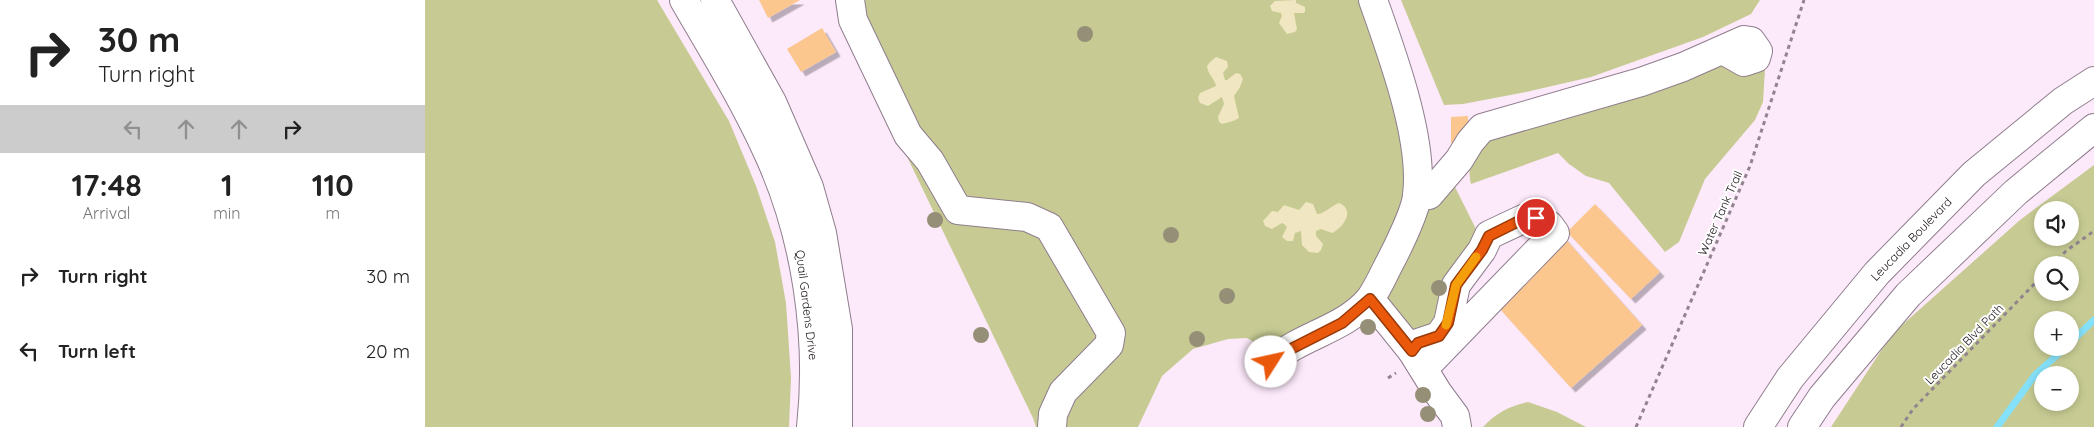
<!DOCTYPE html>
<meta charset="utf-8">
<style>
:root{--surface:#fff;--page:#f6f6f6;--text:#222;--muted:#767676}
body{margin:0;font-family:Quicksand,sans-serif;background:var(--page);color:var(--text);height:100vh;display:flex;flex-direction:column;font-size:19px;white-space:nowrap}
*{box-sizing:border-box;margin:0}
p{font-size:16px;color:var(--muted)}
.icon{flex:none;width:28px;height:28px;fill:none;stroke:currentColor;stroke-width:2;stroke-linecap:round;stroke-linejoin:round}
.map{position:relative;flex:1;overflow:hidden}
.sheet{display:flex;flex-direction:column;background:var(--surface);width:425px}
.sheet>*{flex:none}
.top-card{background:#fff;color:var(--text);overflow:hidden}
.tools{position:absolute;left:1609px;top:201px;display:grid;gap:10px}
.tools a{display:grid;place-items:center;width:45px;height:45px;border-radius:50%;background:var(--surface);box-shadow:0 2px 8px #0003;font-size:25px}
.pin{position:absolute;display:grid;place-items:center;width:42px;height:42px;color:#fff;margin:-21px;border:2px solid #fff;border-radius:50%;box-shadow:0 1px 5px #0007}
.me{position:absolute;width:55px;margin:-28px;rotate:55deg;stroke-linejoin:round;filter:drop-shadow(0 0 4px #0008)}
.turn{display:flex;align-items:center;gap:18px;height:105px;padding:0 15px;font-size:22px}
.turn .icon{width:65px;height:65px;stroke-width:2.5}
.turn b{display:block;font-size:35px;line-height:42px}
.lanes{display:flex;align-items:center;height:48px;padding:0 15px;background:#0003;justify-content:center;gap:25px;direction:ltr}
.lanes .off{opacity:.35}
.eta{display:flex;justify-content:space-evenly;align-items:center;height:85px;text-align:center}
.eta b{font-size:30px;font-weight:800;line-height:35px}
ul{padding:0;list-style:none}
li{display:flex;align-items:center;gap:15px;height:75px;padding:0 15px}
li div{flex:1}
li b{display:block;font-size:19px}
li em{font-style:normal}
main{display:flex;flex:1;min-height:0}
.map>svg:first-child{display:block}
.green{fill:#c7cb93;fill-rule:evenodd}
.sand{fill:#f0e6c1}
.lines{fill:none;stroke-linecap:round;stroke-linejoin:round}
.stream{stroke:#85e1f9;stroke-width:7}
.building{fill:#fcc78f;filter:url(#shadow)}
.minor-casing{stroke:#8f7d8d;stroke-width:30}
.major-casing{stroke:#8f7d8d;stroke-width:30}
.path{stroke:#91848f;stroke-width:3;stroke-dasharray:4 4;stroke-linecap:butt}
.minor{stroke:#fff;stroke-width:28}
.major{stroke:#fff;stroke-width:28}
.tree{fill:#968f78}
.route-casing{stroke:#983908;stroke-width:12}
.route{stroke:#ea580c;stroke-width:9}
.slow{stroke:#f59e0b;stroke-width:9}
.labels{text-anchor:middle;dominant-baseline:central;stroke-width:4;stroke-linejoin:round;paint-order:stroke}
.street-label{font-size:12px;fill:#181117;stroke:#fff}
</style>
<main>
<section class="sheet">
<div class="top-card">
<div class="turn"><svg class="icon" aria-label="right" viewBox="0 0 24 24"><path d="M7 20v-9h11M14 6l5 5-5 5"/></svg><div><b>30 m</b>Turn right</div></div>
<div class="lanes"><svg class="icon off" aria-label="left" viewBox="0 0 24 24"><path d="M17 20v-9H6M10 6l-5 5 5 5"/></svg><svg class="icon off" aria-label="ahead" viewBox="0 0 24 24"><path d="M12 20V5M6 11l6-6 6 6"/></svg><svg class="icon off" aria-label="ahead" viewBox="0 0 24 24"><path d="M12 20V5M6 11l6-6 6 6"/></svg><svg class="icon" aria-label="right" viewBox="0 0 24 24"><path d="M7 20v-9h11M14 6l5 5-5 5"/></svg></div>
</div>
<div class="eta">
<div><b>17:48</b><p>Arrival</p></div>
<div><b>1</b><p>min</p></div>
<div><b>110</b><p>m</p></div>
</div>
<ul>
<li><svg class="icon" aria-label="right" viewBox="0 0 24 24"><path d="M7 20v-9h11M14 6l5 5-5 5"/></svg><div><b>Turn right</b></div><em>30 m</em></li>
<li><svg class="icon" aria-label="left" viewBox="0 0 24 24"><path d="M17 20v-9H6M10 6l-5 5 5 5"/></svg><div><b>Turn left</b></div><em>20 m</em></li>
</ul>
</section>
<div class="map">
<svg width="1669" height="427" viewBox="0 0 1669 427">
<defs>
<filter id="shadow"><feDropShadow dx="4.5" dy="4.5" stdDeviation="0" flood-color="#0004"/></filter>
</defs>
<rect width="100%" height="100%" fill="#fce9fa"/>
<!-- green -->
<g class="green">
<polygon points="0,0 232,0 304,121 331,186 350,242 361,303 366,378 364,427 0,427"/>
<polygon points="425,0 937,0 977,129 982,170 980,205 942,283 902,319 842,350 822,338 803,339 768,349 737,376 713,427 611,427 608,418 434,57"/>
<polygon points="976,0 1335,0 1326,14 1278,37 1166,77 1101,92 1038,104 1019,105"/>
<path d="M1341 53 1338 102 1330 120 1280 179 1254 242 1240 252 1184 183 1161 176 1144 164 1133 153 1046 184C1041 163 1049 151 1066 139L1293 62Z"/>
<path d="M1669 165V427H1406L1467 334 1595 220ZM1618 210H1645V238H1618ZM1618 265H1645V292H1618ZM1618 320H1645V348H1618ZM1618 375H1645V402H1618Z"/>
<polygon points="1026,184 1030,187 1052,231 1016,319 992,335 962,305 959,293 997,215"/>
<path d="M1103 402 1132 412 1161 427H1058C1071 413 1084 406 1103 402Z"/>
</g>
<!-- sand -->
<g class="sand">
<polygon points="871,0 871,3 880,7 880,12 878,13 869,13 872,29 870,32 862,34 854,23 857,16 856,13 847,11 845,6 850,1"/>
<path d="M791 57 802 61 803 67 798 73 800 80H802L811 73 815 74 818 79 815 87 809 96 814 118 808 121 797 124 794 122 793 117 799 104 797 97 783 106 775 103 773 98 775 93 791 86C790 79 783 75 782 66L785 62Z"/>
<path d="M881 202 888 204 892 214C899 214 906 206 914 203 931 210 918 228 907 233L896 229 891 231V236L898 244 896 250 893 253 884 252 877 245 876 231 870 233 868 241H862L857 237 862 227 859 224 857 223 847 229 840 226 838 221 847 211 853 212 859 205 874 210Z"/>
</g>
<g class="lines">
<!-- stream -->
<g class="stream">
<polyline points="1645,343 1669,320"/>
<polyline points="1572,427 1610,375 1640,348"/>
</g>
</g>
<!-- building -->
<g class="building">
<polygon points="334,0 375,0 343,18"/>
<polygon points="397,28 411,52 376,72 362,49"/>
<polygon points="1043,116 1043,143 1026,143 1026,117"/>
<polygon points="1170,204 1235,272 1206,299 1142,232"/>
<polygon points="1137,235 1217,325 1146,388 1066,299"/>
</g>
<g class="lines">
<!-- minor casing -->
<g class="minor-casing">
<g id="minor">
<polyline points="425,0 428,20 483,135 505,161 533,210 602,217 624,227 686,333 684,345 638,392 628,414 627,427"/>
<polyline points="992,197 1004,195 1034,160 1045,142 1057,128 1216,82 1258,67 1319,40 1326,41 1333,51 1331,58 1319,62 1298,50"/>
<polyline points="945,299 987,351 1013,393 1030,416 1032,427"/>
<polyline points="987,351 993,343 1014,336 1023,323 1031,285 1057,250 1064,235 1098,219 1111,218 1124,225 1130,233 1007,360 994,362"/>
<path d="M846 362C876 335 919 330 945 299 952 289 958 276 963 266 971 251 991 211 992 195 999 139 967 54 948 0"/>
</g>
</g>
<!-- major casing -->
<g class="major-casing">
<g id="major">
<path d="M259 0C288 50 319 100 343 153 381 235 396 337 386 427"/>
<polyline points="290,0 347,102 384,187 397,233 413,329 413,427"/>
<polyline points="1333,427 1365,378 1452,273 1549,174 1638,101 1669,81"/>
<polyline points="1377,427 1397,397 1483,295 1591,192 1669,128"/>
</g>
</g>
<!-- path -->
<g class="path">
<polyline points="1627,265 1641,251 1669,231"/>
<polyline points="963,378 971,373"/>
<polyline points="1211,427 1325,166 1379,0"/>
<polyline points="1476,427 1488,409 1618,275"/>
</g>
<!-- minor -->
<use href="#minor" class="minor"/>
<!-- major -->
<use href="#major" class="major"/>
</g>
<!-- trees -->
<g class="tree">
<circle cx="660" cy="34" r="8"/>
<circle cx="510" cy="220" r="8"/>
<circle cx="746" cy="235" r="8"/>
<circle cx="1014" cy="288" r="8"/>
<circle cx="802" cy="296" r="8"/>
<circle cx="943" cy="327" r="8"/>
<circle cx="556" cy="335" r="8"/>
<circle cx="772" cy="339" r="8"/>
<circle cx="998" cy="395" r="8"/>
<circle cx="1003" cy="414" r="8"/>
</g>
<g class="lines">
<!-- route casing -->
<g class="route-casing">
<polyline id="route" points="846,362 856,354 917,323 945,299 987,351 993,343 1014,336 1023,323 1031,285 1057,250 1064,236 1098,219 1111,218"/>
</g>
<!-- route -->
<use href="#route" class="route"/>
<!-- slow -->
<polyline class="slow" points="1021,325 1031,285 1051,257"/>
</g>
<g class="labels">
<!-- street labels -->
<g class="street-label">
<text transform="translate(1295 213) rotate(-66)">Water Tank Trail</text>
<text transform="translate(1486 239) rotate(-46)">Leucadia Boulevard</text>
<text transform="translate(382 305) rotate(83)">Quail Gardens Drive</text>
<text transform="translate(1539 344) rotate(-46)">Leucadia Blvd Path</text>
</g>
</g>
</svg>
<div class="tools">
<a><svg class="icon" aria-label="sound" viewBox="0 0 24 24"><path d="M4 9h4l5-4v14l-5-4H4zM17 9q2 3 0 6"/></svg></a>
<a><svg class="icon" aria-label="search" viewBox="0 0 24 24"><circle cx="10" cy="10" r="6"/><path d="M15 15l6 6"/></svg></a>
<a>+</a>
<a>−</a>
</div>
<div class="pin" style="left:1111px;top:218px;background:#d93025"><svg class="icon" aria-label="arrive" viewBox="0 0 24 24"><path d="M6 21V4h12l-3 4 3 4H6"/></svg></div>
<svg class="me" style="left:846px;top:362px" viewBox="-20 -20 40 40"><circle r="19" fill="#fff"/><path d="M0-13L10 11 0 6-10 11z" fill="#ea580c"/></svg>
</div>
</main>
